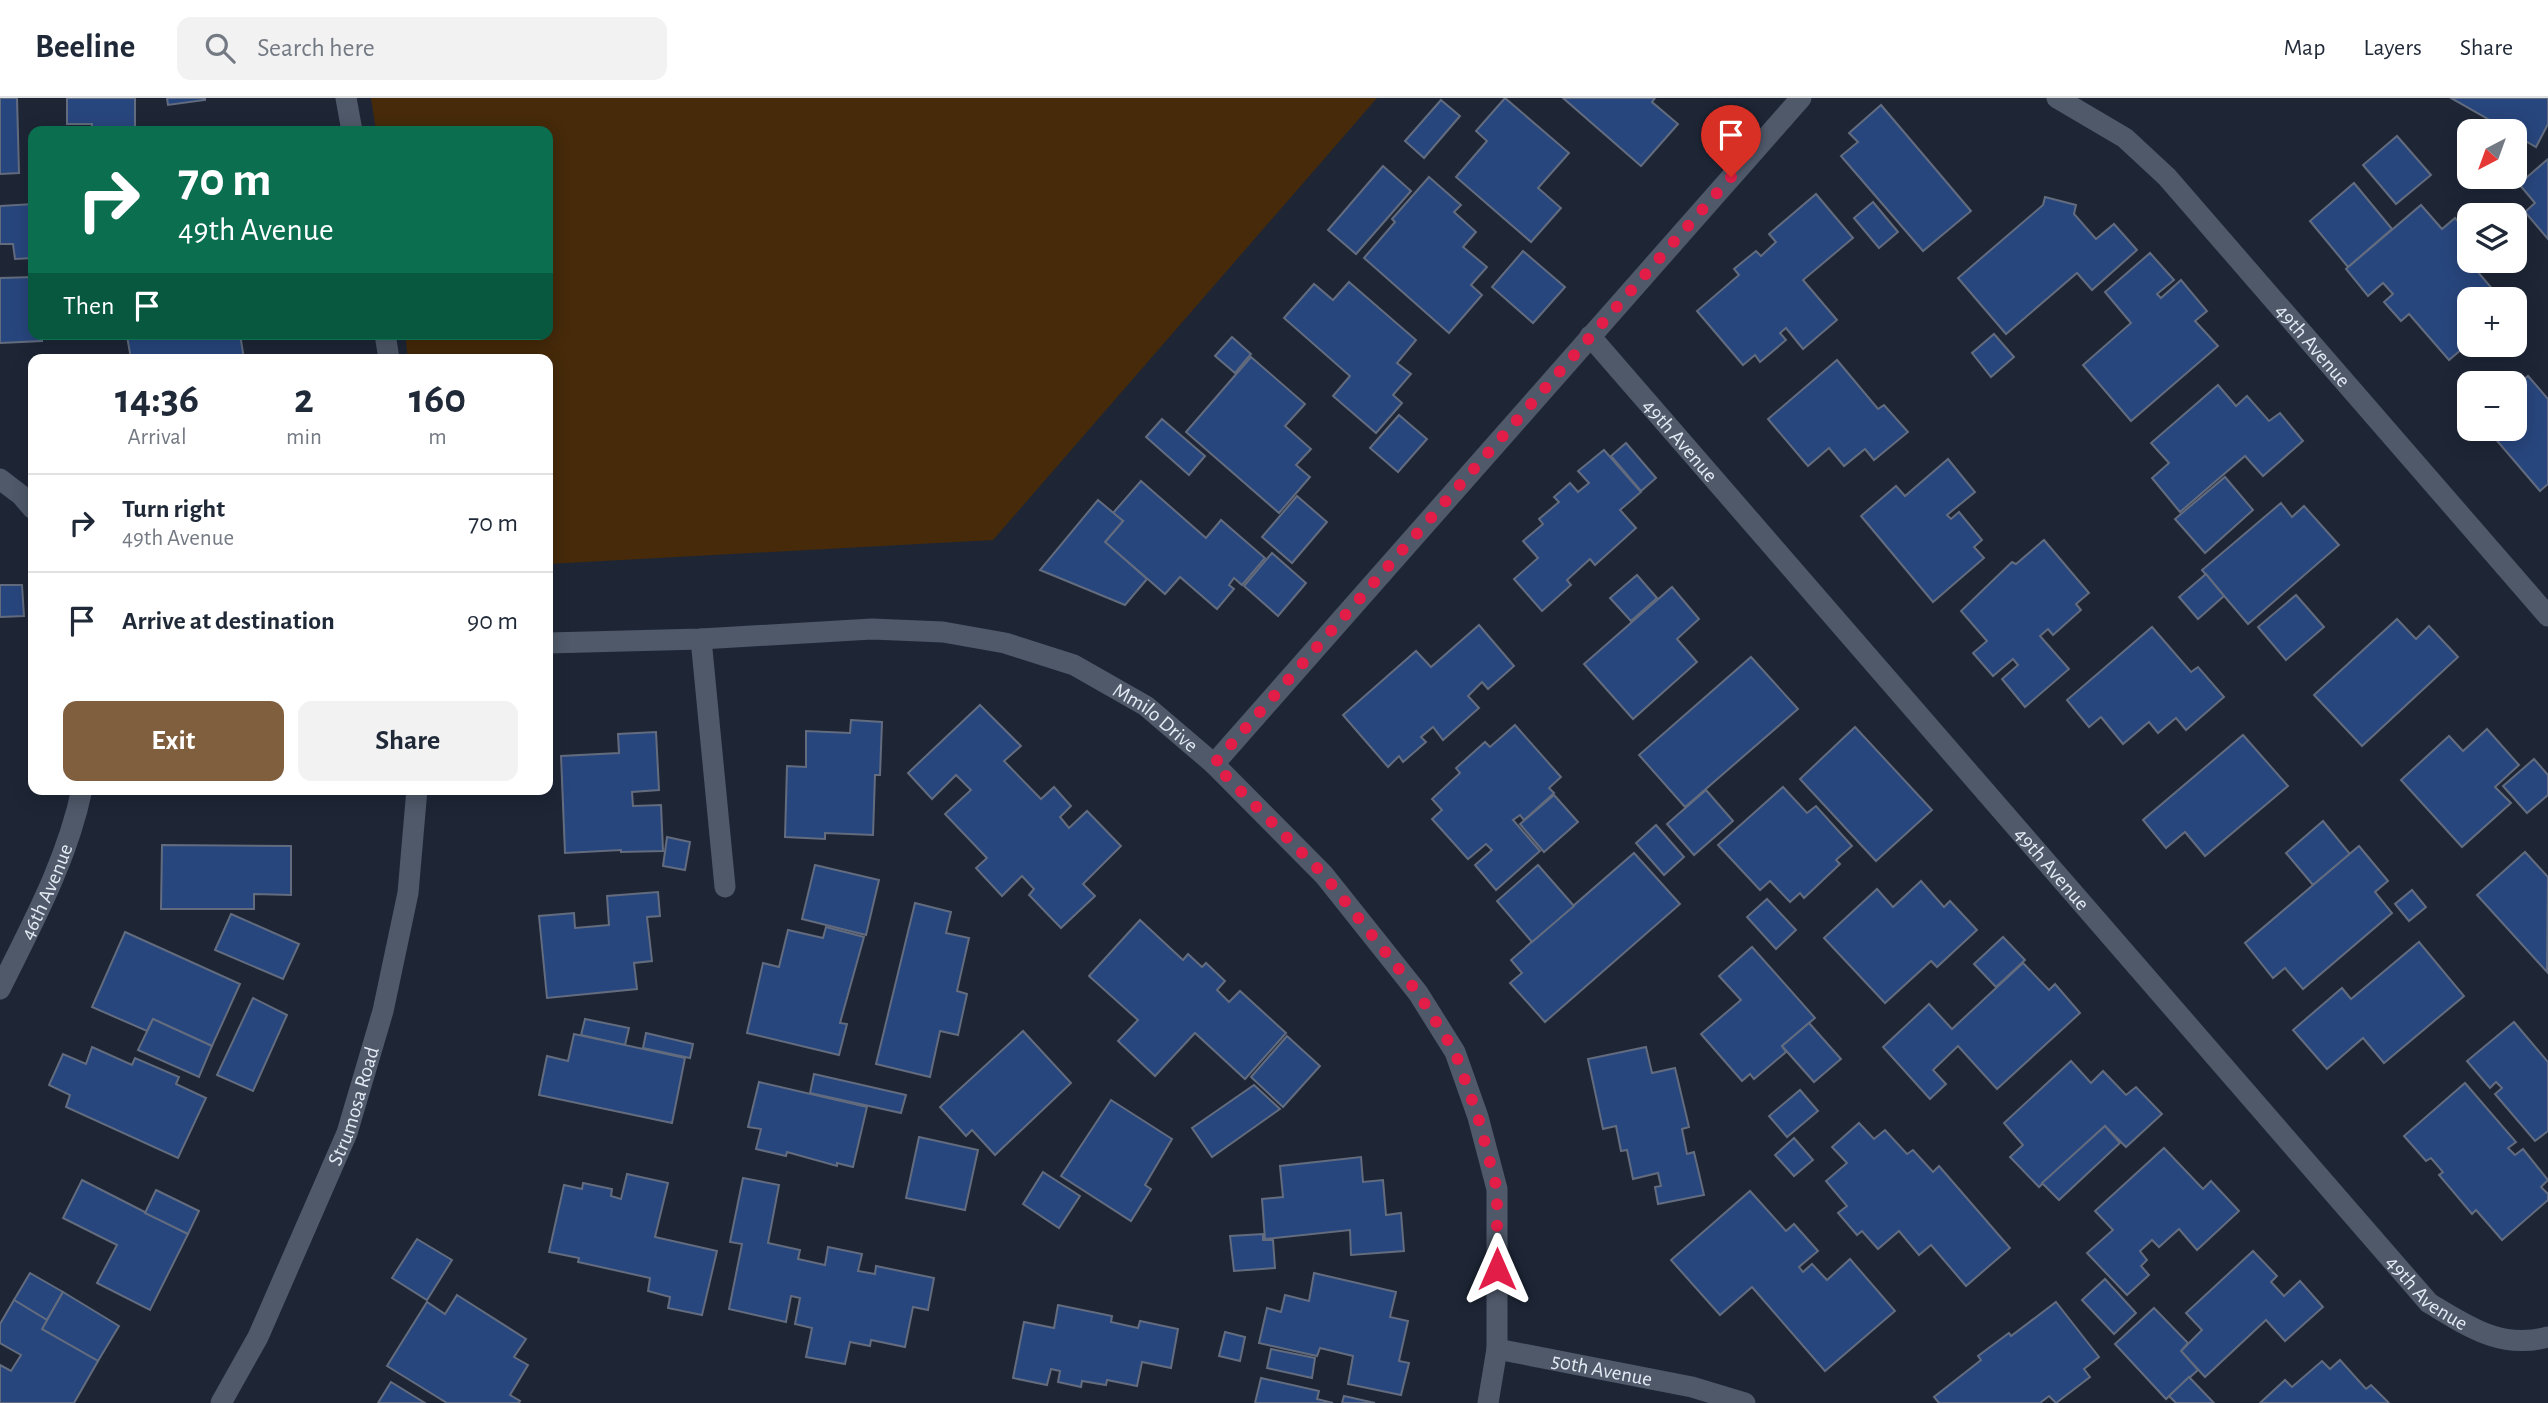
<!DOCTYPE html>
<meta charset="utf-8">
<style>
:root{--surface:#fff;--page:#f2f2f3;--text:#1f2937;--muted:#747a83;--line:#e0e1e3;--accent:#805f3e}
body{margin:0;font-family:"Alegreya Sans",sans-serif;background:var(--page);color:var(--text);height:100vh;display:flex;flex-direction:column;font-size:26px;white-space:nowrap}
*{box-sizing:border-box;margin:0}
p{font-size:23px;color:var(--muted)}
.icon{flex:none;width:38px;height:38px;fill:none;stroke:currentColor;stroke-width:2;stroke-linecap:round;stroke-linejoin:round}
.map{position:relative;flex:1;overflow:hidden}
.drawer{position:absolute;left:28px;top:256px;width:525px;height:441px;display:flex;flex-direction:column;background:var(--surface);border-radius:14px;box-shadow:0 4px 18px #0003}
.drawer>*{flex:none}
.banner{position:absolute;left:28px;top:28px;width:525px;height:214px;border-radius:14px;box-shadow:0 4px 18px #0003;background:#0b6e4f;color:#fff;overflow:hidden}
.needle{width:46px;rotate:221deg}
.fabs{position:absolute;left:2457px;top:21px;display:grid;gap:14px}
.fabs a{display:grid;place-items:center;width:70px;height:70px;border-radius:14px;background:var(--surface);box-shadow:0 4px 18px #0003;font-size:35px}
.pin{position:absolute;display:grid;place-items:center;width:60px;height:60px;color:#fff;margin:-72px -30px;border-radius:50% 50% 50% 0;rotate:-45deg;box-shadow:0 0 7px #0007}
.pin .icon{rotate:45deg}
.me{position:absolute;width:77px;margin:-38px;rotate:0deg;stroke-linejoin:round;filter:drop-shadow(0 0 5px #0008)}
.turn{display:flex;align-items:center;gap:24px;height:147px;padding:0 35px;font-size:32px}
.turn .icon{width:91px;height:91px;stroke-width:2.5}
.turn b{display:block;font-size:49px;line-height:60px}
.then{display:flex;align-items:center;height:66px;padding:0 35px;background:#0003;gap:14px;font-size:26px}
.eta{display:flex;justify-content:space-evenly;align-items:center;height:119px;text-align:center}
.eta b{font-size:42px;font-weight:700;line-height:49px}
.action{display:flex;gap:14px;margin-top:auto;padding:14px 35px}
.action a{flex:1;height:80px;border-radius:14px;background:var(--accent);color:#fff;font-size:28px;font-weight:700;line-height:80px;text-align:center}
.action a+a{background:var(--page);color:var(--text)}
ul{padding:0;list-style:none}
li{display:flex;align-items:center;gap:21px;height:98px;padding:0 35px;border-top:2px solid var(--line)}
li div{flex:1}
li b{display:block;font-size:26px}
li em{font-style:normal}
header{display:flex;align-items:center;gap:42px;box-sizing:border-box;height:98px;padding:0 35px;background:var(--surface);border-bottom:2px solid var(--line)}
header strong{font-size:33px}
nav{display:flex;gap:38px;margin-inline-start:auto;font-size:24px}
.search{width:490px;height:63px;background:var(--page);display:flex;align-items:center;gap:18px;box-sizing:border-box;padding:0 24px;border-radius:14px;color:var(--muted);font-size:26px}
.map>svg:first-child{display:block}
.green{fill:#462a0a}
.building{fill:#28467e;stroke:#626c7e;stroke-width:2}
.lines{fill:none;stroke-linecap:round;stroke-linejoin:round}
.minor{stroke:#4f596a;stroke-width:21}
.route{stroke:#e11d48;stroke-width:12;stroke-dasharray:0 21.6}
.labels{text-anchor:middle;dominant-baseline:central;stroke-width:7;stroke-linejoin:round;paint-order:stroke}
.street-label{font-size:21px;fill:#e4eaf4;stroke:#1e2636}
</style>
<header>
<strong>Beeline</strong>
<div class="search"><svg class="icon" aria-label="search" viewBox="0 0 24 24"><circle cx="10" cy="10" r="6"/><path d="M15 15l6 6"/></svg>Search here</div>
<nav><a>Map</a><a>Layers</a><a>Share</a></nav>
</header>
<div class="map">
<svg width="2548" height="1305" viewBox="0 0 2548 1305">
<rect width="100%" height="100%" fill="#1e2636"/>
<!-- green -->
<polygon class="green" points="371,0 1377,0 993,442 548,466 548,261 408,261 405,236 548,236 548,33 376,33"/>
<!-- building -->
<g class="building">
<polygon points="0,0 17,0 19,75 0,76"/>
<polygon points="67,0 135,0 135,33 92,33 92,26 67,26"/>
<polygon points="167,0 205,0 205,2 168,7"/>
<polygon points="1505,0 1569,55 1538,90 1561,110 1531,144 1456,79 1487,43 1476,33"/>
<polygon points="1563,0 1655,0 1652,4 1678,26 1641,68"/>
<polygon points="2451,0 2548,0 2548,26 2536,49 2515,37 2515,33 2509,33"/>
<polygon points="1441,2 1460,18 1424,60 1405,43"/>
<polygon points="1881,7 1971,113 1923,153 1841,58 1858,44 1849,35"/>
<polygon points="2397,38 2431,77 2396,106 2363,67"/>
<polygon points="2548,61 2548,141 2525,114 2535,105 2519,86"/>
<polygon points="1383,68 1411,93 1356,156 1328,132"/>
<polygon points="1429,79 1461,107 1454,114 1476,134 1463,149 1487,169 1471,187 1482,197 1449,235 1364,160 1395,124 1392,121"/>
<polygon points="2354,85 2392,131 2348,169 2310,123"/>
<polygon points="1816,96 1853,140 1803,182 1837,222 1803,251 1786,230 1780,235 1786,242 1760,264 1755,257 1743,267 1697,213 1739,177 1734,171 1756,153 1761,158 1776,144 1769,136"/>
<polygon points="2045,99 2076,107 2074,116 2096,141 2114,126 2137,152 2092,192 2077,175 2006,236 1958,180 2043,107"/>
<polygon points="1873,104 1898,134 1879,150 1854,120"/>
<polygon points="33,106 33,160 15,161 13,146 0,146 0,108"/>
<polygon points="2421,107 2442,131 2455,120 2469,136 2469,155 2465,159 2501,201 2469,201 2469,245 2449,262 2409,216 2401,223 2384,204 2393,196 2383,185 2368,198 2346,171"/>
<polygon points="1523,153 1565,189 1533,225 1492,189"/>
<polygon points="2150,155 2174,182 2157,196 2161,200 2181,182 2207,213 2195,223 2218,248 2131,323 2083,267 2131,225 2105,194"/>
<polygon points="33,179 33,236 42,236 42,243 0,245 0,180"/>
<polygon points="1349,184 1416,242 1397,265 1411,276 1393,297 1402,305 1376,335 1333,298 1350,278 1284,220 1314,186 1333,202"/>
<polygon points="140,236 240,236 244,261 131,261 127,238"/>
<polygon points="1994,236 2014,259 1991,279 1972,255"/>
<polygon points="1232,239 1251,256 1235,275 1215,258"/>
<polygon points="1251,259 1305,306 1285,328 1311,351 1296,367 1310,379 1279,415 1186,334"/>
<polygon points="1837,262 1878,311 1884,307 1908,334 1874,362 1865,351 1844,368 1829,350 1808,368 1768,321"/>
<polygon points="2528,278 2548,301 2548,386 2540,393 2487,331 2515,331 2515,289"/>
<polygon points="2218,287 2236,308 2247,298 2269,323 2280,315 2303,343 2263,378 2245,358 2180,414 2152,380 2169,365 2151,345"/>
<polygon points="1399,317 1427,341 1398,374 1370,350"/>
<polygon points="1162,321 1205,358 1189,377 1146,339"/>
<polygon points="1626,345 1656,380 1641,393 1611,358"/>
<polygon points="1604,352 1641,394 1620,412 1636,430 1595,467 1590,461 1567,482 1571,487 1542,513 1514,481 1538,460 1523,443 1543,426 1539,421 1559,404 1554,399 1570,385 1578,394 1589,385 1578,373"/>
<polygon points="1948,361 1975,394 1947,417 1951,421 1959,414 1982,442 1974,449 1984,460 1933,504 1861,418 1896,388 1905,398"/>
<polygon points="2225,379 2253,412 2205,455 2175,421"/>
<polygon points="1141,383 1206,440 1221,422 1265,460 1242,487 1234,480 1229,487 1234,491 1217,511 1180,479 1165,496 1105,444 1123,423 1113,415"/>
<polygon points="1297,398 1327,424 1292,465 1262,439"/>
<polygon points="1098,402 1123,423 1105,444 1147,481 1125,507 1040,472"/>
<polygon points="2281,405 2292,419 2304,408 2339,447 2248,526 2202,472"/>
<polygon points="2044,442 2089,495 2076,506 2081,512 2053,537 2048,531 2040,538 2069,571 2025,609 2002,581 2018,567 2013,561 1993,578 1973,555 1987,543 1961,513 2012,464 2016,466"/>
<polygon points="1272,455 1306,485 1278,518 1244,488"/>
<polygon points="2206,476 2224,498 2198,521 2179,499"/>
<polygon points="1637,477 1657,500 1631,523 1610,500"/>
<polygon points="0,487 22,487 24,518 0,519"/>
<polygon points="1672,489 1699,521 1677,541 1697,564 1633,621 1584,566"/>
<polygon points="2296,497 2324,529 2286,562 2258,529"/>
<polygon points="2397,521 2416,541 2429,528 2458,559 2362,648 2314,597"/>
<polygon points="1479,527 1514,568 1488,591 1482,584 1468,598 1479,610 1443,642 1433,629 1421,639 1426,644 1403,664 1399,658 1388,669 1343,617 1416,553 1431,569"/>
<polygon points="2152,529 2191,574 2198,569 2224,599 2186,632 2176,620 2158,635 2149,624 2123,646 2101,619 2089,629 2067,602"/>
<polygon points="1751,559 1798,611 1685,709 1639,657"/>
<polygon points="980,607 1021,648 1004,663 1041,701 1054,689 1071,708 1060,719 1069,730 1087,713 1121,748 1083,786 1095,798 1061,830 1029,797 1034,791 1022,778 1002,798 976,770 987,760 945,716 971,692 956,677 932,701 908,675"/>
<polygon points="851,622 882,624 880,677 875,677 873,737 825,735 825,741 785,739 787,668 806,669 806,633 850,635"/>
<polygon points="1515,627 1561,679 1549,690 1554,695 1524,722 1520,717 1513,722 1540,753 1496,792 1475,767 1492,752 1486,746 1468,761 1432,721 1442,712 1432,701 1460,675 1456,670 1485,644 1490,649"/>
<polygon points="1855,629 1932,712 1876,763 1800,681"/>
<polygon points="2487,631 2519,667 2495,689 2511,705 2462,749 2401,682 2449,638 2463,653"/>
<polygon points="656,634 659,692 632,694 633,708 661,707 663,753 621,754 621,752 565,755 561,658 619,655 618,636"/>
<polygon points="2243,637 2288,688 2205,758 2185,734 2166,750 2143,722"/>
<polygon points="2534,661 2548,677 2548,697 2527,715 2503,688"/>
<polygon points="1783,689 1807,715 1816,708 1852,748 1836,762 1840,766 1804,800 1800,795 1790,804 1770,783 1760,792 1718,747"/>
<polygon points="1706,692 1733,723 1694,757 1667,726"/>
<polygon points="1554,697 1578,724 1544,754 1520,726"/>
<polygon points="2323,723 2350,756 2313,787 2286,755"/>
<polygon points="1656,727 1684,759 1664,777 1636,745"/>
<polygon points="667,739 690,744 685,772 663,768"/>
<polygon points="162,747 291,748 291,797 254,796 254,811 161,811"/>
<polygon points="2359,748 2388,783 2375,794 2392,815 2303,891 2285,870 2273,880 2245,845"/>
<polygon points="2525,754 2548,779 2547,874 2477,797"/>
<polygon points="1634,755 1680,806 1545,924 1510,885 1522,875 1511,862"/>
<polygon points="815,767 879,782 866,837 802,821"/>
<polygon points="1538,767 1574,808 1532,844 1497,803"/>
<polygon points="1921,783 1944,809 1950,803 1977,832 1937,869 1931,863 1885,905 1824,840 1877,791 1893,809"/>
<polygon points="2412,792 2426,809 2409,823 2395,806"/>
<polygon points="658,794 660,818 647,819 652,863 634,865 637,891 547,900 539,818 574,815 575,830 609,827 607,798"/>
<polygon points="1767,801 1796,832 1776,851 1747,819"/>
<polygon points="915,805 951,814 946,835 969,840 957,893 967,896 958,937 940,933 930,979 876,966"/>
<polygon points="231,816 299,846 283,881 215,852"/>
<polygon points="1140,822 1183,862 1188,856 1202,869 1206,865 1225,883 1217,892 1229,904 1240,893 1286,935 1245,981 1195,935 1155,978 1118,943 1138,922 1089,878"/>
<polygon points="826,829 864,839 840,925 847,926 839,957 747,935 763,865 779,869 788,832 823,840"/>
<polygon points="125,834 240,886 212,948 153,921 147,933 92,909"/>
<polygon points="2003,839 2025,862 1996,889 1974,866"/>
<polygon points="2419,844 2464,898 2384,965 2363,940 2327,971 2293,932 2342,890 2351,901"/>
<polygon points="1752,849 1815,920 1782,948 1786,954 1754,981 1750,976 1742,983 1701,936 1741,902 1719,878"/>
<polygon points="2023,865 2049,892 2055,886 2080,915 1997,991 1958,948 1933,972 1946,986 1930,1001 1883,949 1929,906 1952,931"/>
<polygon points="253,900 287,917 253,993 217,977"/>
<polygon points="153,921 212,948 199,979 138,952"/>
<polygon points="585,921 629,930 625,947 581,937"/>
<polygon points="2514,924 2548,964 2548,1033 2535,1043 2495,996 2502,990 2496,984 2490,990 2467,963"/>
<polygon points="1809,925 1841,961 1814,984 1782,948"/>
<polygon points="1023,933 1071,985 995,1057 972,1032 966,1038 940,1009"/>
<polygon points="646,935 693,946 690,960 643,950"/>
<polygon points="574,936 685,960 672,1025 539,997 547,958 568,963"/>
<polygon points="1287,938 1320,968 1283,1009 1251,979"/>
<polygon points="92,949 132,967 135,960 179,979 176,986 206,1000 178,1060 66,1009 70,997 49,987 63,956 86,966"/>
<polygon points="1646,949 1652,975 1675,970 1689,1029 1682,1031 1687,1056 1694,1054 1704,1097 1658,1106 1655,1089 1661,1088 1658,1075 1633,1081 1627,1052 1621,1053 1616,1028 1603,1031 1588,961"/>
<polygon points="2071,963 2091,985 2103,973 2126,997 2136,989 2162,1016 2126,1049 2105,1028 2039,1089 2010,1059 2023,1047 2004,1025"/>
<polygon points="814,976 906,997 901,1015 810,995"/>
<polygon points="759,984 867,1009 853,1069 837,1065 837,1068 787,1054 786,1058 756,1051 761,1031 748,1029"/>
<polygon points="2465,985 2516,1044 2508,1050 2515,1057 2523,1051 2548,1082 2541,1089 2548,1096 2548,1102 2502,1142 2476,1112 2472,1116 2439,1077 2443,1074 2431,1060 2426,1063 2404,1038"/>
<polygon points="1254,987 1280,1011 1212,1059 1192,1030"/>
<polygon points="1800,992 1818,1013 1787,1039 1769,1018"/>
<polygon points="1111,1002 1172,1041 1145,1087 1151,1091 1131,1123 1061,1078"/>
<polygon points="1859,1025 1874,1041 1885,1032 1907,1056 1913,1052 1933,1074 1939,1068 2010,1150 1966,1188 1931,1147 1919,1157 1899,1133 1878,1151 1862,1133 1857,1137 1838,1115 1847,1108 1826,1083 1847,1065 1832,1049"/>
<polygon points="2105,1028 2120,1045 2059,1102 2042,1085"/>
<polygon points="919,1039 978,1052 965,1112 906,1100"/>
<polygon points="1794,1040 1813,1062 1794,1078 1775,1057"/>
<polygon points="2164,1050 2203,1091 2211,1083 2239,1113 2197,1152 2179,1131 2159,1149 2152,1142 2140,1153 2147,1162 2141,1168 2149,1177 2127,1197 2087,1155 2113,1132 2095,1113"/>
<polygon points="1361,1059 1363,1084 1383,1082 1386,1117 1401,1115 1404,1153 1351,1157 1350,1132 1265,1141 1262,1101 1283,1099 1280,1068"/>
<polygon points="1043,1074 1080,1098 1059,1130 1023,1106"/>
<polygon points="627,1076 668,1085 655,1139 717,1153 702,1217 668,1210 670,1199 648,1193 650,1180 578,1164 579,1160 549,1154 564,1087 582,1091 583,1085 612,1091 611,1098 621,1101"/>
<polygon points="743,1080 779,1087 768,1145 800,1152 798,1161 825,1167 828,1149 862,1156 858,1173 875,1176 876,1168 934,1180 928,1212 913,1209 905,1249 871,1242 870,1248 850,1244 845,1266 806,1259 812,1230 795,1226 800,1200 791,1198 786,1224 729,1211 742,1146 730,1144"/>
<polygon points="82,1082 188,1136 150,1212 97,1185 117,1147 63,1120"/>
<polygon points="156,1092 199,1113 188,1136 145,1115"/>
<polygon points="1750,1093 1786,1133 1794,1126 1818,1153 1799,1169 1803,1174 1812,1166 1827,1182 1850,1161 1895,1213 1825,1273 1752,1189 1720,1217 1671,1162"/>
<polygon points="1263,1136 1263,1142 1273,1142 1275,1170 1234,1173 1230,1138"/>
<polygon points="417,1141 452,1162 427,1202 392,1180"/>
<polygon points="2253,1153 2277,1178 2271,1184 2284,1198 2300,1183 2323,1209 2285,1243 2266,1222 2205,1279 2181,1253 2202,1232 2186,1215"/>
<polygon points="30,1175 63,1194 47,1222 14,1202"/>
<polygon points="1314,1175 1396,1194 1390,1219 1408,1223 1399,1263 1409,1265 1401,1297 1348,1286 1353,1258 1320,1250 1317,1258 1259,1245 1267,1210 1281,1214 1285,1197 1309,1203"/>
<polygon points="2105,1181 2136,1215 2114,1236 2082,1202"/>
<polygon points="63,1194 119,1228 98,1263 42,1231"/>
<polygon points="457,1197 526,1241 514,1259 528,1267 510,1297 520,1303 519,1305 447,1305 387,1268 427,1204 445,1216"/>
<polygon points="14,1202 47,1222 42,1231 98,1263 74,1305 0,1305 0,1267 11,1273 21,1257 0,1245 0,1226"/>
<polygon points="2056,1204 2099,1259 2084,1271 2090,1279 2056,1305 2049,1298 2040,1305 1939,1305 1934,1299 1981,1262 1978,1258 2009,1235 2011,1238"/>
<polygon points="1058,1207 1112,1218 1111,1224 1138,1230 1140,1223 1178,1231 1171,1270 1142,1264 1137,1288 1107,1282 1106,1287 1082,1283 1081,1289 1058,1284 1060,1273 1051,1271 1047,1287 1013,1280 1024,1224 1054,1230"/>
<polygon points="2154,1210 2188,1245 2181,1253 2198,1272 2166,1301 2115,1246"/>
<polygon points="1225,1234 1245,1239 1240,1263 1219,1258"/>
<polygon points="1271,1251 1315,1260 1312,1280 1267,1270"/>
<polygon points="2340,1262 2366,1291 2371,1287 2389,1305 2260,1305 2285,1282 2292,1289 2322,1263 2330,1271"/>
<polygon points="2189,1279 2214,1305 2176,1305 2169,1298"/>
<polygon points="1261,1280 1319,1293 1317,1301 1333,1305 1255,1305"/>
<polygon points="391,1284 425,1305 378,1305"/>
<polygon points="1344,1298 1375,1305 1342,1305"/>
</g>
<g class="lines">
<!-- minor -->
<g class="minor">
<polyline points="346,0 352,33"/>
<path id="s1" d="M2057 0 2125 40 2167 79 2548 518"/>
<polyline points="385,236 389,261"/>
<path id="s2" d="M1590 238 2429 1205C2468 1228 2500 1252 2548 1239"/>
<polyline points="0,381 21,397 33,411"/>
<polyline points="701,541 725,789"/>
<path id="s3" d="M548 545 701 541 872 531 943 534 1005 545 1074 567 1146 608 1214 666 1324 777 1418 895 1455 954 1478 1019 1497 1091V1251L1488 1305"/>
<polyline points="1214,666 1801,0"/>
<path id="s4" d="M0 891C32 826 67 763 82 691"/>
<path id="s5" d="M1497 1251 1692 1289 1745 1305"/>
<path id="s6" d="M221 1305 258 1239 347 1035 383 913 408 795 417 691"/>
</g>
</g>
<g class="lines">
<!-- route -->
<polyline class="route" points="1497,1171 1497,1091 1478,1019 1455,954 1418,895 1324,777 1214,666 1731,79"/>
</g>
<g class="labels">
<!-- street labels -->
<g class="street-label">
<text stroke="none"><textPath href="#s1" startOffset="359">49th Avenue</textPath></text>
<text stroke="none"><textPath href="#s2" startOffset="138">49th Avenue</textPath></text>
<text stroke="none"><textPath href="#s3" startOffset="628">Mmilo Drive</textPath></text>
<text stroke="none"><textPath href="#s2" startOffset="705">49th Avenue</textPath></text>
<text stroke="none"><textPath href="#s4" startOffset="108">46th Avenue</textPath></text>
<text stroke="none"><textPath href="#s6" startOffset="326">Strumosa Road</textPath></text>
<text stroke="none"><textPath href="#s2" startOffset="1272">49th Avenue</textPath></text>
<text stroke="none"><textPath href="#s5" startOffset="107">50th Avenue</textPath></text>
</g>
</g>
</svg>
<div class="fabs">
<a><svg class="needle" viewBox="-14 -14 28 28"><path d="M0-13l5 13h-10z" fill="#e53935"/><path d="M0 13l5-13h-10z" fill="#747a83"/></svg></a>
<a><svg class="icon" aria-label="layers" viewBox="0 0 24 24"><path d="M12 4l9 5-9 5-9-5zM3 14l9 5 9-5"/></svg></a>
<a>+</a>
<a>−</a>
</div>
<div class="pin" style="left:1731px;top:79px;background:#d93025"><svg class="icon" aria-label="arrive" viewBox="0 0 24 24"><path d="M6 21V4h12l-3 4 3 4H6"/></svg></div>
<svg class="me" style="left:1497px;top:1171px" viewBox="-20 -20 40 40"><path d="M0-17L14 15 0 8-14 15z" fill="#e11d48" stroke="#fff" stroke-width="4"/></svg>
<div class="banner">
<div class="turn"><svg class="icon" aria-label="right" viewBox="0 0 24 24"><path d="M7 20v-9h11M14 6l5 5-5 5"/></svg><div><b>70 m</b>49th Avenue</div></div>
<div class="then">Then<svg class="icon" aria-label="arrive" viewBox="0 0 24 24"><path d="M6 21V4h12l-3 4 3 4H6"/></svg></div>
</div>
<section class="drawer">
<div class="eta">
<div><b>14:36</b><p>Arrival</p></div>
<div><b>2</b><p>min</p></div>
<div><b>160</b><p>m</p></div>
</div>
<ul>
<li><svg class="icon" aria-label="right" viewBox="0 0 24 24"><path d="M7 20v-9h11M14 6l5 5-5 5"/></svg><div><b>Turn right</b><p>49th Avenue</p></div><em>70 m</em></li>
<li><svg class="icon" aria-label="arrive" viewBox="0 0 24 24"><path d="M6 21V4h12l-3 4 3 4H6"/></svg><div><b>Arrive at destination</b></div><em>90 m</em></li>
</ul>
<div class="action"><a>Exit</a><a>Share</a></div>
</section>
</div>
